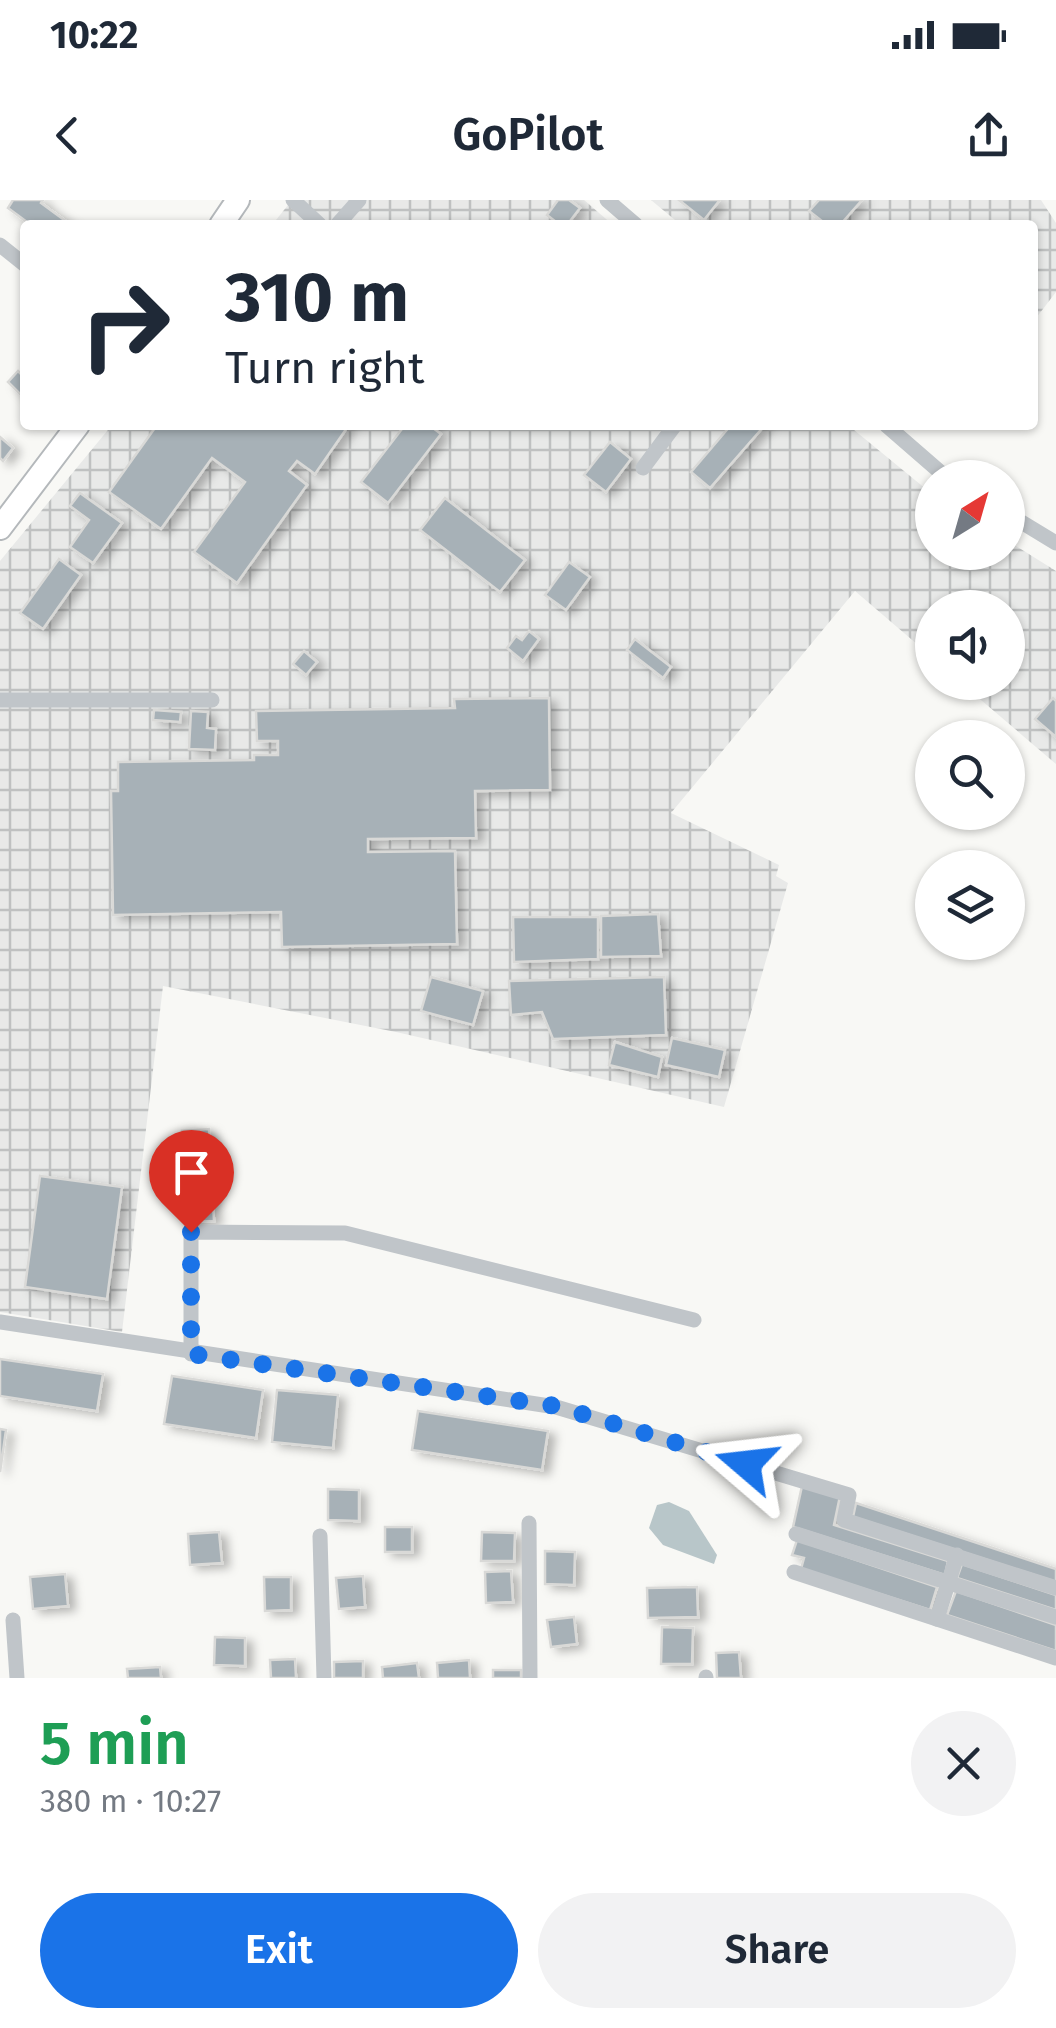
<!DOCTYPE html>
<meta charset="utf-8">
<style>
:root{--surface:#fff;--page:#f2f2f3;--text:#1f2937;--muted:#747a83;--accent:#1a73e8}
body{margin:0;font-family:"Fira Sans",sans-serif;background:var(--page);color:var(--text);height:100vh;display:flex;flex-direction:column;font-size:38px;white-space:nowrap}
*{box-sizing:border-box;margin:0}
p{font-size:32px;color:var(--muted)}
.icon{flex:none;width:55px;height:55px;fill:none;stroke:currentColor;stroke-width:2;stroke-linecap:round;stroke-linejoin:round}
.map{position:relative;height:1478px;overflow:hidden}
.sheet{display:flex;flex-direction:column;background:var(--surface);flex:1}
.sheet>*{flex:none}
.guide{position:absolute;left:20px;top:20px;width:1018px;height:210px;border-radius:10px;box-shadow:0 2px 8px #0004;background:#fff;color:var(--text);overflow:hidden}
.needle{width:65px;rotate:37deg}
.fabs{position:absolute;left:915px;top:260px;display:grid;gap:20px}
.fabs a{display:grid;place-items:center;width:110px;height:110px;border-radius:50%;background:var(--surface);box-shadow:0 2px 8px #0004;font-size:50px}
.pin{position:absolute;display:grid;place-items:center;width:85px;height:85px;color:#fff;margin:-102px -42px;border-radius:50% 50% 50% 0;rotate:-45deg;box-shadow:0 0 10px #0007}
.pin .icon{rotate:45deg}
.me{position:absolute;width:110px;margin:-55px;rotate:287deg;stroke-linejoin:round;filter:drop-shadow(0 0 8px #0008)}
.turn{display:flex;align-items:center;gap:35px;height:210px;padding:0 40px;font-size:45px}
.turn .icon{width:130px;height:130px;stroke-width:2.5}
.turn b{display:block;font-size:70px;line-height:85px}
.round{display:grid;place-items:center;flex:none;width:105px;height:105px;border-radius:52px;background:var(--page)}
.head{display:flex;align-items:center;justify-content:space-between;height:170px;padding:0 40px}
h1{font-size:60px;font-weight:600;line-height:75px;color:#1e9e55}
.action{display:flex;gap:20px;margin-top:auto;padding:20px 40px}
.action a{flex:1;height:115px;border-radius:60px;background:var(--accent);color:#fff;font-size:40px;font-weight:600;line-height:115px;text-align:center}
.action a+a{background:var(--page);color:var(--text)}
.status{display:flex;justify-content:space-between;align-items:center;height:70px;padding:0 50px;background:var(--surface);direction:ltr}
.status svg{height:28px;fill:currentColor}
header{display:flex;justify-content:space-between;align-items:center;height:130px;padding:0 40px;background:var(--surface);font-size:45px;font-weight:600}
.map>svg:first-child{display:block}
.industrial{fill:url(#industrial-grid)}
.water{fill:#b8c6c9}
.building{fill:#a7b1b7;stroke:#d9d9d7;stroke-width:2.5;filter:url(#shadow)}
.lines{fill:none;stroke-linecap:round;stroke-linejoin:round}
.highway-casing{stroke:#b4b8bb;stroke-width:26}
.minor{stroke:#c0c5c9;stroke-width:15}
.highway{stroke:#fff;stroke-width:22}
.route{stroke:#1a73e8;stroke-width:18;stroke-dasharray:0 32.4}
</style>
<div class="status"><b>10:22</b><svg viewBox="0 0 49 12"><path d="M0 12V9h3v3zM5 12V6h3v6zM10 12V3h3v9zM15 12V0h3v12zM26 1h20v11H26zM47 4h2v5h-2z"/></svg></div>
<header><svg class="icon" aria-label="back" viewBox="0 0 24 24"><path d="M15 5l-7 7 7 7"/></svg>GoPilot<svg class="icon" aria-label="share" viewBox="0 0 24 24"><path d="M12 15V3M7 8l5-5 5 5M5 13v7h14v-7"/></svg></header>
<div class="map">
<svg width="1056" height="1478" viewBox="0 0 1056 1478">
<defs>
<pattern id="industrial-grid" width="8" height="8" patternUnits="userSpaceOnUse" patternTransform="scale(2.5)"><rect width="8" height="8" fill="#e8e9e8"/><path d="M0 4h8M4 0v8" fill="none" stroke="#bfc1c1"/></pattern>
<filter id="shadow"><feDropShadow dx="7" dy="4" stdDeviation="5" flood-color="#0004"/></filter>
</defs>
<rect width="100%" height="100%" fill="#f8f8f5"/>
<!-- industrial -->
<g class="industrial">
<polygon points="292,0 584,0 613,25 272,25"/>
<polygon points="651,0 1041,0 1056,23 1056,92 1033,122 1032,25 681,25"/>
<polygon points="112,225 848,225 932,294 932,352 1008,352 1008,341 1056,371 1056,564 961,483 1008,482 1008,408 932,408 932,457 855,391 671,613 779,665 776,676 788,683 724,907 396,832 163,786 122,1132 0,1112 0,361"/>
</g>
<!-- water -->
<polygon class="water" points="669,1302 689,1311 717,1355 714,1364 663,1345 649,1328 657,1305"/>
<!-- building -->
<g class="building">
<polygon points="13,0 43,0 41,3 71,25 31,25 8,8"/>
<polygon points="558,0 569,0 580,8 567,25 560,25 547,15"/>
<polygon points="679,0 717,0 719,1 704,20"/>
<polygon points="819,0 862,0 840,25 827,25 809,11"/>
<polygon points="18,171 25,178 25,199 8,182"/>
<polygon points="157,225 349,225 315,274 297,261 289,271 307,285 237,383 194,352 245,282 212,258 161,329 109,292"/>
<polygon points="405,225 429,225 441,234 388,303 361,282"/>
<polygon points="731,225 765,225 710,288 691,272"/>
<polygon points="0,237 13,248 3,261 0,258"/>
<polygon points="610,242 631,259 606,292 584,275"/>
<polygon points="80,293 122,323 93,363 70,347 89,320 70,306"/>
<polygon points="445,298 525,360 500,392 420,330"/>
<polygon points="59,359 81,375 43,429 20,413"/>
<polygon points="569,362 590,377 566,410 545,395"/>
<polygon points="529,431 539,439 523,461 507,448 516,436 522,440"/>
<polygon points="635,439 671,467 663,478 627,450"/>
<polygon points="304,451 317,462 306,475 293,464"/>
<polygon points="549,498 550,590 475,591 476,638 368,639 368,652 455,651 457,744 282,747 281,712 113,715 111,591 118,591 118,562 254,560 254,555 278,555 278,541 257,541 256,511 455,508 454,499"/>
<polygon points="1053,498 1056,501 1056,537 1035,519"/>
<polygon points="154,510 181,512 180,522 153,520"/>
<polygon points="191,511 208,512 207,528 216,529 215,550 189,549"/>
<polygon points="658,714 661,756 601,757 601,716"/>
<polygon points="513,717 598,717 598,759 514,762"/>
<polygon points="431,777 483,791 473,825 421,811"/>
<polygon points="664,777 666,835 553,839 542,812 511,815 509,781"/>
<polygon points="672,838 725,850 719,877 666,865"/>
<polygon points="615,842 662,857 658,877 609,865"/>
<polygon points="209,929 214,1021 186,1022 182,931"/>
<polygon points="40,976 122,987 107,1099 25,1087"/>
<polygon points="0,1159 103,1174 97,1211 0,1196"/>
<polygon points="172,1176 263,1190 256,1238 164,1224"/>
<polygon points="277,1190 338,1195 333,1248 272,1242"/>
<polygon points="418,1211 548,1231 542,1270 412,1250"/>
<polygon points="0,1229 6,1230 0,1272"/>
<polygon points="802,1286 840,1296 834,1325 948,1361 945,1375 793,1327"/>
<polygon points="328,1289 359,1290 359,1321 328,1320"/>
<polygon points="856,1303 1056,1369 1056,1382 853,1317"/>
<rect x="385" y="1327" width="27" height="25"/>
<polygon points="219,1332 222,1363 190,1365 188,1334"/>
<polygon points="482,1332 515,1333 514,1361 481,1361"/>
<polygon points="797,1340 937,1387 930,1410 801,1369 804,1358 792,1355"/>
<polygon points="545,1351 575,1352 574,1385 545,1384"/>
<polygon points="962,1364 1056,1395 1056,1410 957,1378"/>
<polygon points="511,1371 513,1402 486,1403 485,1372"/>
<polygon points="65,1374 68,1406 33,1409 30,1377"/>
<polygon points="363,1376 365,1407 339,1409 336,1378"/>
<polygon points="264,1377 291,1377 291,1410 265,1411"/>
<polygon points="697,1387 698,1417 648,1418 647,1388"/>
<polygon points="956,1391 1056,1425 1056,1451 947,1415"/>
<polygon points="574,1417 577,1444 551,1447 547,1420"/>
<polygon points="662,1427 693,1428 692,1464 661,1464"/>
<polygon points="215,1437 245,1438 245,1466 214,1465"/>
<polygon points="739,1452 741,1478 717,1478 716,1453"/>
<polygon points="295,1459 296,1478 271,1478 270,1460"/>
<polygon points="469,1460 470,1478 438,1478 437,1463"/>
<polygon points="363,1461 363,1478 334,1478 334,1462"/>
<polygon points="417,1463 419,1478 383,1478 382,1467"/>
<polygon points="160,1467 161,1478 128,1478 127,1469"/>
<rect x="493" y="1470" width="28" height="8"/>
</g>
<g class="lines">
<!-- highway casing -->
<g class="highway-casing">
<g id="highway">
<polyline points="221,25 238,0"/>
<polyline points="0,328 78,225"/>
</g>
</g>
<!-- minor -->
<g class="minor">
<polyline points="293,0 320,25"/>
<polyline points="607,0 636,25"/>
<polyline points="337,25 359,0"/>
<polyline points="0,45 25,65"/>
<polyline points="886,225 947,278"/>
<polyline points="643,268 675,225"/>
<polyline points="1008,314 1056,343"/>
<polyline points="0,500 212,500"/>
<polyline points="0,1122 556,1207 849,1295 844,1320 1056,1388"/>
<polyline points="191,1154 191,1032 345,1033 694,1120"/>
<polyline points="529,1323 530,1478"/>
<polyline points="796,1334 1056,1417"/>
<polyline points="320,1336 324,1478"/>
<polyline points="794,1372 1056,1458"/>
<polyline points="937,1419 957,1355"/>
<polyline points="13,1420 17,1478"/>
<polyline points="706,1477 706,1478"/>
</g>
<!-- highway -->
<use href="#highway" class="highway"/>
</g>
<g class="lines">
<!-- route -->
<polyline class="route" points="191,1032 191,1154 556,1206 746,1264"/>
</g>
</svg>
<div class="fabs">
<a><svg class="needle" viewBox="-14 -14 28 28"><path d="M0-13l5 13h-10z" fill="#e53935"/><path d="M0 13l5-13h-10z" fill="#747a83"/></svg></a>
<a><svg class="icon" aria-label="sound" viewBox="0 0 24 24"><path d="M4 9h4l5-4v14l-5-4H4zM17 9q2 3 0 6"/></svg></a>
<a><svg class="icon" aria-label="search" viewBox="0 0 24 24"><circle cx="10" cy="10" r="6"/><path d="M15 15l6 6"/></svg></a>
<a><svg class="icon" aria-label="layers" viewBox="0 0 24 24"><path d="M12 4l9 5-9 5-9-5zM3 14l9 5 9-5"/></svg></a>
</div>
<div class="pin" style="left:191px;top:1032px;background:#d93025"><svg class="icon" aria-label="arrive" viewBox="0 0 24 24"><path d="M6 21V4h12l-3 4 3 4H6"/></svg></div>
<svg class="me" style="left:746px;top:1264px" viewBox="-20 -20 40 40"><path d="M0-17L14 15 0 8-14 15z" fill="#1a73e8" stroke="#fff" stroke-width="4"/></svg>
<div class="guide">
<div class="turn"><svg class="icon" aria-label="right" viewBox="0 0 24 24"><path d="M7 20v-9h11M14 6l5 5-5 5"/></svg><div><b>310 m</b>Turn right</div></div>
</div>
</div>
<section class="sheet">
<div class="head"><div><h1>5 min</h1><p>380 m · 10:27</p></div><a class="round"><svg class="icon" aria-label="close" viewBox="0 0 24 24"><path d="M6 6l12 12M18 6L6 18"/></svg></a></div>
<div class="action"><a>Exit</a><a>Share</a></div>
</section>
